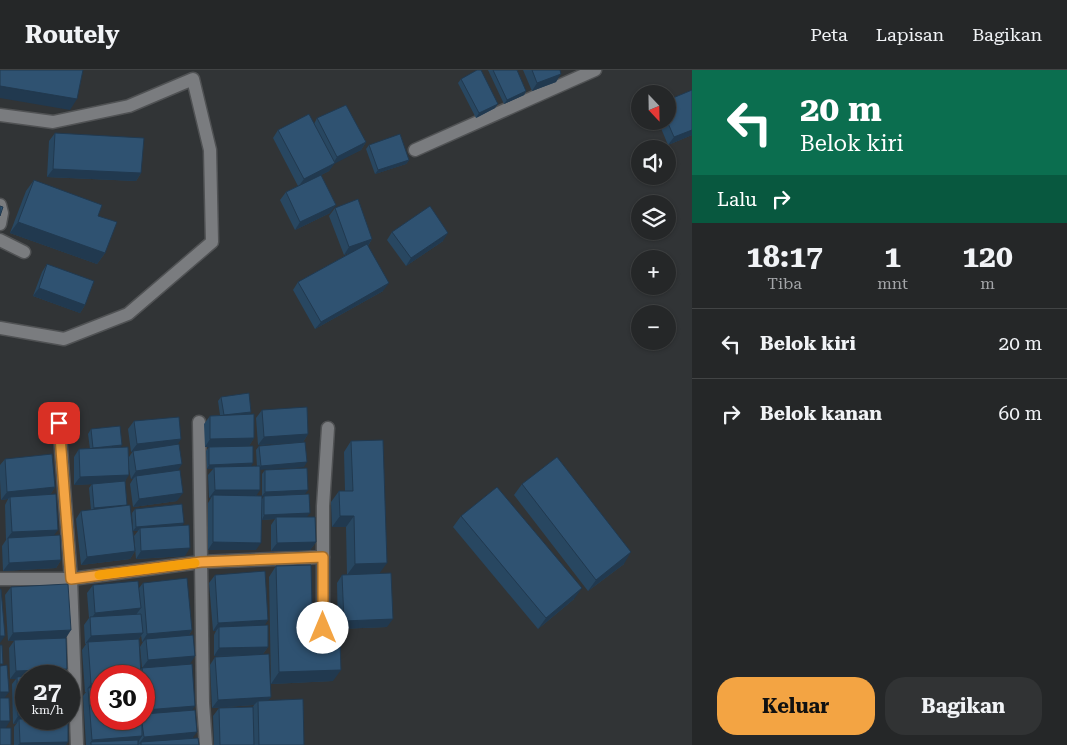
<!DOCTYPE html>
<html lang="id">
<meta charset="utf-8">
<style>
:root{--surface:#252728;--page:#313334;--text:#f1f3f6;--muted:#a3a5a8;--line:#424445;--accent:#f3a443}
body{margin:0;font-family:"Roboto Serif",serif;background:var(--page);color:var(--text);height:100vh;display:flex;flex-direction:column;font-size:19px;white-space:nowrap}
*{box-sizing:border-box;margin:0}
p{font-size:16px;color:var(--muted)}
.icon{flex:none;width:28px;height:28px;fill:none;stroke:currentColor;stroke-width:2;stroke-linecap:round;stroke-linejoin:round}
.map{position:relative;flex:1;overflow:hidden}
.drawer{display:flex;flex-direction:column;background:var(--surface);width:375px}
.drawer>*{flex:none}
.banner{background:#0b6e4f;color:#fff;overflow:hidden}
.needle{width:32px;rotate:158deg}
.controls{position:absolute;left:631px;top:15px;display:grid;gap:10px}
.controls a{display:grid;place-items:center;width:45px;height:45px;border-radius:50%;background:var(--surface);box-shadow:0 1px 4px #0004,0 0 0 1px var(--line);font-size:25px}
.speed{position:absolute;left:15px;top:595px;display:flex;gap:10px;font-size:25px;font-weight:700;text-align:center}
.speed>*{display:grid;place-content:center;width:65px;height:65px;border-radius:50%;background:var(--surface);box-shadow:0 1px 4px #0004,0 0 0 1px var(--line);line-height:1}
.speed small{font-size:12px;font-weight:400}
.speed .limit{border:8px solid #d22;background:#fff;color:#111}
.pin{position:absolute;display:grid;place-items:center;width:42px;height:42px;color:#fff;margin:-21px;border-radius:10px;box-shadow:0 2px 8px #0006}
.me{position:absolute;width:55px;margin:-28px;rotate:0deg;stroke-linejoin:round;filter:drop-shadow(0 0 4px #0008)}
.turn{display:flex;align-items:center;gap:18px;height:105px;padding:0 25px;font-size:22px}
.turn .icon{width:65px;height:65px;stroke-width:2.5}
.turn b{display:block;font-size:35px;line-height:42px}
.then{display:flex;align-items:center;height:48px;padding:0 25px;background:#0003;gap:10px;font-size:19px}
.eta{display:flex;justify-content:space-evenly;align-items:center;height:85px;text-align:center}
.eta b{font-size:30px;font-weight:700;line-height:35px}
.button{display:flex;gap:10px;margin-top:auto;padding:10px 25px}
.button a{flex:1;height:58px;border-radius:20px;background:var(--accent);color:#111;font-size:20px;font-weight:700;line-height:58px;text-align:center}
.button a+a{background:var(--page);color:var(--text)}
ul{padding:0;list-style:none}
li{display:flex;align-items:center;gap:15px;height:70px;padding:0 25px;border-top:1px solid var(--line)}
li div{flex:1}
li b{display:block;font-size:19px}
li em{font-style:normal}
header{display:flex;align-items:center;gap:30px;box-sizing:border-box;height:70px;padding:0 25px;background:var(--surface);border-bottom:1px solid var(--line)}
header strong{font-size:24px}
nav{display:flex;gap:28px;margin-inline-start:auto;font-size:18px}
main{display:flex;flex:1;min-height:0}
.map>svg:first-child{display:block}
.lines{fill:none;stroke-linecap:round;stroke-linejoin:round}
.street-casing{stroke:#505254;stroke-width:15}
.street{stroke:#7a7c7f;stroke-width:12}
.wall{fill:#284761;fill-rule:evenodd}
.shaded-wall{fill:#21394f}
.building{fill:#2f5271;stroke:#21394f}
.route-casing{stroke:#9e6b2c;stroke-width:12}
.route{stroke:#f3a443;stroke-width:9}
.slow{stroke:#f59e0b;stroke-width:9}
</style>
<header>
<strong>Routely</strong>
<nav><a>Peta</a><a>Lapisan</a><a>Bagikan</a></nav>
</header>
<main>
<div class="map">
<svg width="692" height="675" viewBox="0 0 692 675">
<rect width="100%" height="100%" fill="#313436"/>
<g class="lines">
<!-- street casing -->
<g class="street-casing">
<g id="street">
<polyline points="0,45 53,52 129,36 193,9 210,80 212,172 128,244 64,269 0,258"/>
<polyline points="415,80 595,0"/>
<polyline points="0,135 2,143 0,154"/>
<polyline points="0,170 24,182"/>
<polyline points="199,352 203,633 206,675"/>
<polyline points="59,353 71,509 77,675"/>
<polyline points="0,509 71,509 201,492 323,487 323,436 328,358"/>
<polyline points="323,558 323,487"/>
</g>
</g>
<!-- street -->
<use href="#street" class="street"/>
</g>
<!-- wall -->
<g class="wall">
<polygon points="488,0 517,0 526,21 524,25 504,34"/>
<polygon points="523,0 560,0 556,12 532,21"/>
<polygon points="461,9 495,38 476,48 458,13"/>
<polygon points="317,48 366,72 361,80 334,93 329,101 321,105 330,143 295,160 280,130 286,122 298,116 273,68 278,60 314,54"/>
<polygon points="658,51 668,51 692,65 668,75"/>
<polygon points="55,63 141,103 136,111 47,107 49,71"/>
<polygon points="369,75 409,90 406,94 375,104 366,79"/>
<polygon points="34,110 98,146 105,183 97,194 10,163 26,121"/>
<polygon points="335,138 372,169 368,176 383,221 315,259 293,220 298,212 352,182 344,185 329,146"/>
<polygon points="392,162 443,171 406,196 387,170"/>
<polygon points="47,194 85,235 80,243 33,226 42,202"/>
<polygon points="221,327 251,342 249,344 254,368 249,376 205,377 204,354 210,346 220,345 218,331"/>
<polygon points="262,340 308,364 303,372 258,375 256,348"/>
<polygon points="134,351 181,369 177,374 178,400 177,431 133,437 130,414 133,409 131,409 129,399 125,412 127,435 127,436 135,481 130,489 81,495 76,449 81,441 91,440 89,418 92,414 74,415 74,387 79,379 90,379 88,364 91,359 120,377 129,387 133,381 131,382 128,359"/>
<polygon points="351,371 380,504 387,557 338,559 337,513 342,505 347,505 346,457 332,457 331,432 339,421 345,421 344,382"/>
<polygon points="259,376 304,397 260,399 256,426 262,429 264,426 307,447 316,472 310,480 271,481 271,455 275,449 262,450 256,480 208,480 208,433 211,428 209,428 208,405 213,399 207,399 206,381 209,377 251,397 257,397 256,380"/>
<polygon points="5,389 55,417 50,425 54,466 61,490 56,498 3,501 2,476 6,470 5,435 8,429 1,430 0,410 0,395"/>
<polygon points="265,400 305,424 262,426 262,404"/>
<polygon points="522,414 624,494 588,521 514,425"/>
<polygon points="135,439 182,455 185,486 136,489 134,466 138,461 133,461 132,443"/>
<polygon points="461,446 574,529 538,559 453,457"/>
<polygon points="276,496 313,573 333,611 271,614 269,507"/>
<polygon points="215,505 268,550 264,555 268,577 263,584 271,627 268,630 304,675 214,675 213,646 219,638 253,637 254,635 212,638 210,595 215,587 235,586 214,586 214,565 216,561 213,561 209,513"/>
<path d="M143 513 192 560 189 565 190 594 142 598 140 577 143 572H142L141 565 139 569 140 600 142 598 192 640 193 668 199 675H86L83 626 86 622H85L82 580 86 574H85L84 555 89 548 87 523 93 515 139 518ZM101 606H144V649Z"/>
<polygon points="11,517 66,568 67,599 63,605 26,606 66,675 14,675 14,657 17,653 13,654 12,614 16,609 10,609 9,578 14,571 8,571 5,525"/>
</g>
<!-- shaded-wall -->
<g class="shaded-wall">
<polygon points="561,4 556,12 532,21 537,13"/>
<polygon points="0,16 77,29 70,40 0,28"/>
<polygon points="526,21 524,25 504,34 507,30"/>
<polygon points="498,34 495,38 476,48 479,43"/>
<polygon points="692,60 692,65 668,75 674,67"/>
<polygon points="366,72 361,80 332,95 337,87"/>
<polygon points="409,90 406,94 375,104 378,100"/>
<polygon points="335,93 329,101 298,117 304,109"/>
<polygon points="53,99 141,103 136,111 47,107"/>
<polygon points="336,135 330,143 295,160 300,152"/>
<polygon points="18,152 105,183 97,194 10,163"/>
<polygon points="448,163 443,171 406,196 411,188"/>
<polygon points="372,169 367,177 344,185 349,177"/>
<polygon points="389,213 383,221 315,259 321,252"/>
<polygon points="39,218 85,235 80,243 33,226"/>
<polygon points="251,342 248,346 224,345"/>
<polygon points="308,364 303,372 258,375 264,367"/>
<polygon points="254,368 249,376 205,377 210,369"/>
<polygon points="181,369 176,377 131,382 137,374"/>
<polygon points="122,375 119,379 93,378"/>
<polygon points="307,392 304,397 258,400 261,396"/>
<polygon points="253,393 250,398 214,397 213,399 207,399 209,395"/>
<polygon points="182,394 177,402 136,406 133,409 131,409 136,401"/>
<polygon points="129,405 124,413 74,415 80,407"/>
<polygon points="55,417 50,425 10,427 8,429 1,430 7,422"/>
<polygon points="215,420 260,420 255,428 213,425 211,428 209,428"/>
<polygon points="308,420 305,424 262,426 265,422"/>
<polygon points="183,423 177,431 133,437 139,429"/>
<polygon points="127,435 124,439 91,442 94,438"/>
<polygon points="310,443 307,447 276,447 275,449 262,450 264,445"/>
<polygon points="340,446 354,446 346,457 332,457"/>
<polygon points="184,453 181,457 140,458 138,461 133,461 136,457"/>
<polygon points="58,460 52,468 8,468 6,470 12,462"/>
<polygon points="213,472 261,473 256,480 208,480"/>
<polygon points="316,472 310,480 271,481 277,473"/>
<polygon points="190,478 185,486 136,489 141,481"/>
<polygon points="135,481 130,489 81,495 87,487"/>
<polygon points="631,482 624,494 588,521 596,510"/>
<polygon points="61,490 56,498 3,501 9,493"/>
<polygon points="387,493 379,504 347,505 355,494"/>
<polygon points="582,518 574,529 538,559 546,548"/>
<polygon points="141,538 135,546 90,551 95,543"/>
<polygon points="393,549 387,557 338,559 344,551"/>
<polygon points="268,550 263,558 219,557 216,561 213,561 218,553"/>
<polygon points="71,560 66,568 8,571 13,563"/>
<polygon points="192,560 187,568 146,569 143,572 142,572 147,564"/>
<polygon points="143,563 137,571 88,572 85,574 91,566"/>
<polygon points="0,566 5,566 0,573"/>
<polygon points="268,577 262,585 214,586 219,578"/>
<polygon points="195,586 190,594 142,598 148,590"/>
<polygon points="67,599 62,606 17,607 16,609 10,609 16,601"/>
<polygon points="341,600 333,611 271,614 279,602"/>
<polygon points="91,614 101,614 101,621 88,618 85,622"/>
<polygon points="0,622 9,622 3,630 0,630"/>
<polygon points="271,627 265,635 258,631 254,635 212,638 218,630"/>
<polygon points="195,636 190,643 144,647 144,642 145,640"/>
<polygon points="26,645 26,649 65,649 19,649 17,653 13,654 18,646"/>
<polygon points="0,651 10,651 5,659 0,659"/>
<polygon points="197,662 191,670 141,672 138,675 144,667"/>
<polygon points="142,666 137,674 91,672 89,675 92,670"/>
<polygon points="68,672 66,675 18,675 20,673"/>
</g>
<!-- building -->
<g class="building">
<polygon points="0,0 83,0 77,29 0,16"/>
<polygon points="477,0 481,0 498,34 479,43 461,9"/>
<polygon points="493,0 517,0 526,21 507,30"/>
<polygon points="532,0 560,0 561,4 537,13"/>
<polygon points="692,20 692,60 674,67 667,51 668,30"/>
<polygon points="346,35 366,72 337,87 317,48"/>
<polygon points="309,44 335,93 304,109 278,60"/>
<polygon points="55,63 144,68 141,103 53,99"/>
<polygon points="400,64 409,90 378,100 369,75"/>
<polygon points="321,105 336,135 300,152 286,122"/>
<polygon points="34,110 102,135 98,146 117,152 105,183 18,152"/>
<polygon points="358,129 372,169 349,177 335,138"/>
<polygon points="0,136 3,137 0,146"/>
<polygon points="430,136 448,163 411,188 392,162"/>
<polygon points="367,174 389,213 321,252 298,212"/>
<polygon points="47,194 94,211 85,235 39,218"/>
<polygon points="249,323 251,342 224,345 221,327"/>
<polygon points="307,337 308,364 264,367 262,340"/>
<polygon points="254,344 254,368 210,369 210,346"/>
<polygon points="179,347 181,369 137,374 134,351"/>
<polygon points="120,356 122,375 93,378 91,359"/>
<polygon points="383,370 387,493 355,494 354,446 340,446 339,421 353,421 351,371"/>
<polygon points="305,372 307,392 261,396 259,376"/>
<polygon points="179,374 182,394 136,401 133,381"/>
<polygon points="253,376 253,393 209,395 209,377"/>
<polygon points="128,377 129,405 80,407 79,379"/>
<polygon points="52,384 55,417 7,422 5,389"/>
<polygon points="557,387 631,482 596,510 522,414"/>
<polygon points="260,396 260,420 215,420 214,397"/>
<polygon points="307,398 308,420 265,422 265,400"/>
<polygon points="180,400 183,423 139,429 136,406"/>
<polygon points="125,411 127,435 94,438 92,414"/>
<polygon points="497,417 582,518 546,548 461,446"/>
<polygon points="56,424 58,460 12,462 10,427"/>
<polygon points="309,424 310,443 264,445 264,426"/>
<polygon points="213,425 262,426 261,473 213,472"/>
<polygon points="182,434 184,453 136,457 135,439"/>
<polygon points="130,435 135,481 87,487 81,441"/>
<polygon points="276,447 315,447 316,472 277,473"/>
<polygon points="189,455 190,478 141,481 140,458"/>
<polygon points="60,465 61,490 9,493 8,468"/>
<polygon points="311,495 313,573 340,572 341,600 279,602 276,496"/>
<polygon points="265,501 268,550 218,553 215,505"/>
<polygon points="391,503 393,549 344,551 342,505"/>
<polygon points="187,508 192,560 147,564 143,513"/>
<polygon points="138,511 141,538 95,543 93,515"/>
<polygon points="68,514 71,560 13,563 11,517"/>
<polygon points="0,519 1,519 5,566 0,566"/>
<polygon points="141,544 143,563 91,566 90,547"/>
<polygon points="268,555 268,577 219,578 219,557"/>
<polygon points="193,565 195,586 148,590 146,569"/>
<polygon points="66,568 67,599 16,601 14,570"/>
<polygon points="139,569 141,606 101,606 101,614 91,614 88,572"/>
<polygon points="0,575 2,575 3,594 0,594"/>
<polygon points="269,584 271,627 218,630 215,587"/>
<polygon points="192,594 195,636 145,640 144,621 144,606 143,606 142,598"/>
<polygon points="7,595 9,622 0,622 0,596"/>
<polygon points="67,605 67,606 26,606"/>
<polygon points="26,606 26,645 18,646 17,607"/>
<polygon points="101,617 101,649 144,649 144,644 195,640 197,662 144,667 142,653 142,666 92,670 88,618"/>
<polygon points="0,628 9,628 10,651 0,651"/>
<polygon points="303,629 304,675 259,675 258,631"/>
<polygon points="253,637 254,675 220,675 219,638"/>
<polygon points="19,649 68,649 68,672 20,673"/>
<rect x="0" y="658" width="11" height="17"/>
<polygon points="198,668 199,675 141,675 141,672"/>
<polygon points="138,670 138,675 91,675 91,672"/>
</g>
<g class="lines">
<!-- route casing -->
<g class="route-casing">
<polyline id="route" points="59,353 71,509 201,492 323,487 323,558"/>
</g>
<!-- route -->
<use href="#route" class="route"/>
<!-- slow -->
<polyline class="slow" points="99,505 195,493"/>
</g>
</svg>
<div class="controls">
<a><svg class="needle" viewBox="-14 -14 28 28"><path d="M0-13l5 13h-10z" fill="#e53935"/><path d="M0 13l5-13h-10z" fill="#a3a5a8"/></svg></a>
<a><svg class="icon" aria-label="sound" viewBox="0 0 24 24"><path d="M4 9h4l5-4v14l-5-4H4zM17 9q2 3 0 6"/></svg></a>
<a><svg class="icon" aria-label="layers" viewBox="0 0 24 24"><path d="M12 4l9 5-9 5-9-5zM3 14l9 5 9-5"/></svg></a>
<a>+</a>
<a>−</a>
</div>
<div class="speed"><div>27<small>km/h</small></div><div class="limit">30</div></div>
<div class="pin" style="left:59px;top:353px;background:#d93025"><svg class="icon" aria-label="arrive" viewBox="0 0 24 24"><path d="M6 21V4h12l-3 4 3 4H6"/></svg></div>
<svg class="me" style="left:323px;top:558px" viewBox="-20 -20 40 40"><circle r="19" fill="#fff"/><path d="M0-13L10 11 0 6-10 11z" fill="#f3a443"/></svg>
</div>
<section class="drawer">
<div class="banner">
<div class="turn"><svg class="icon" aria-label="left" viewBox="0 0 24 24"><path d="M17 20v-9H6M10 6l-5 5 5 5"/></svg><div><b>20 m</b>Belok kiri</div></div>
<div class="then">Lalu<svg class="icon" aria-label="right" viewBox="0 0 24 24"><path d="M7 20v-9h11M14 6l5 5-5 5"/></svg></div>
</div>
<div class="eta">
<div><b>18:17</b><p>Tiba</p></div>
<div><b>1</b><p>mnt</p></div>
<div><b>120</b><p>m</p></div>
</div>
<ul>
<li><svg class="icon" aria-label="left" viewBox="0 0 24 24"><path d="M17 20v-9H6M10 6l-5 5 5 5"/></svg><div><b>Belok kiri</b></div><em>20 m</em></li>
<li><svg class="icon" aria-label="right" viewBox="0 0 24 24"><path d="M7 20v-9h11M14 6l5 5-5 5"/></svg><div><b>Belok kanan</b></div><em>60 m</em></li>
</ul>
<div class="button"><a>Keluar</a><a>Bagikan</a></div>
</section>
</main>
